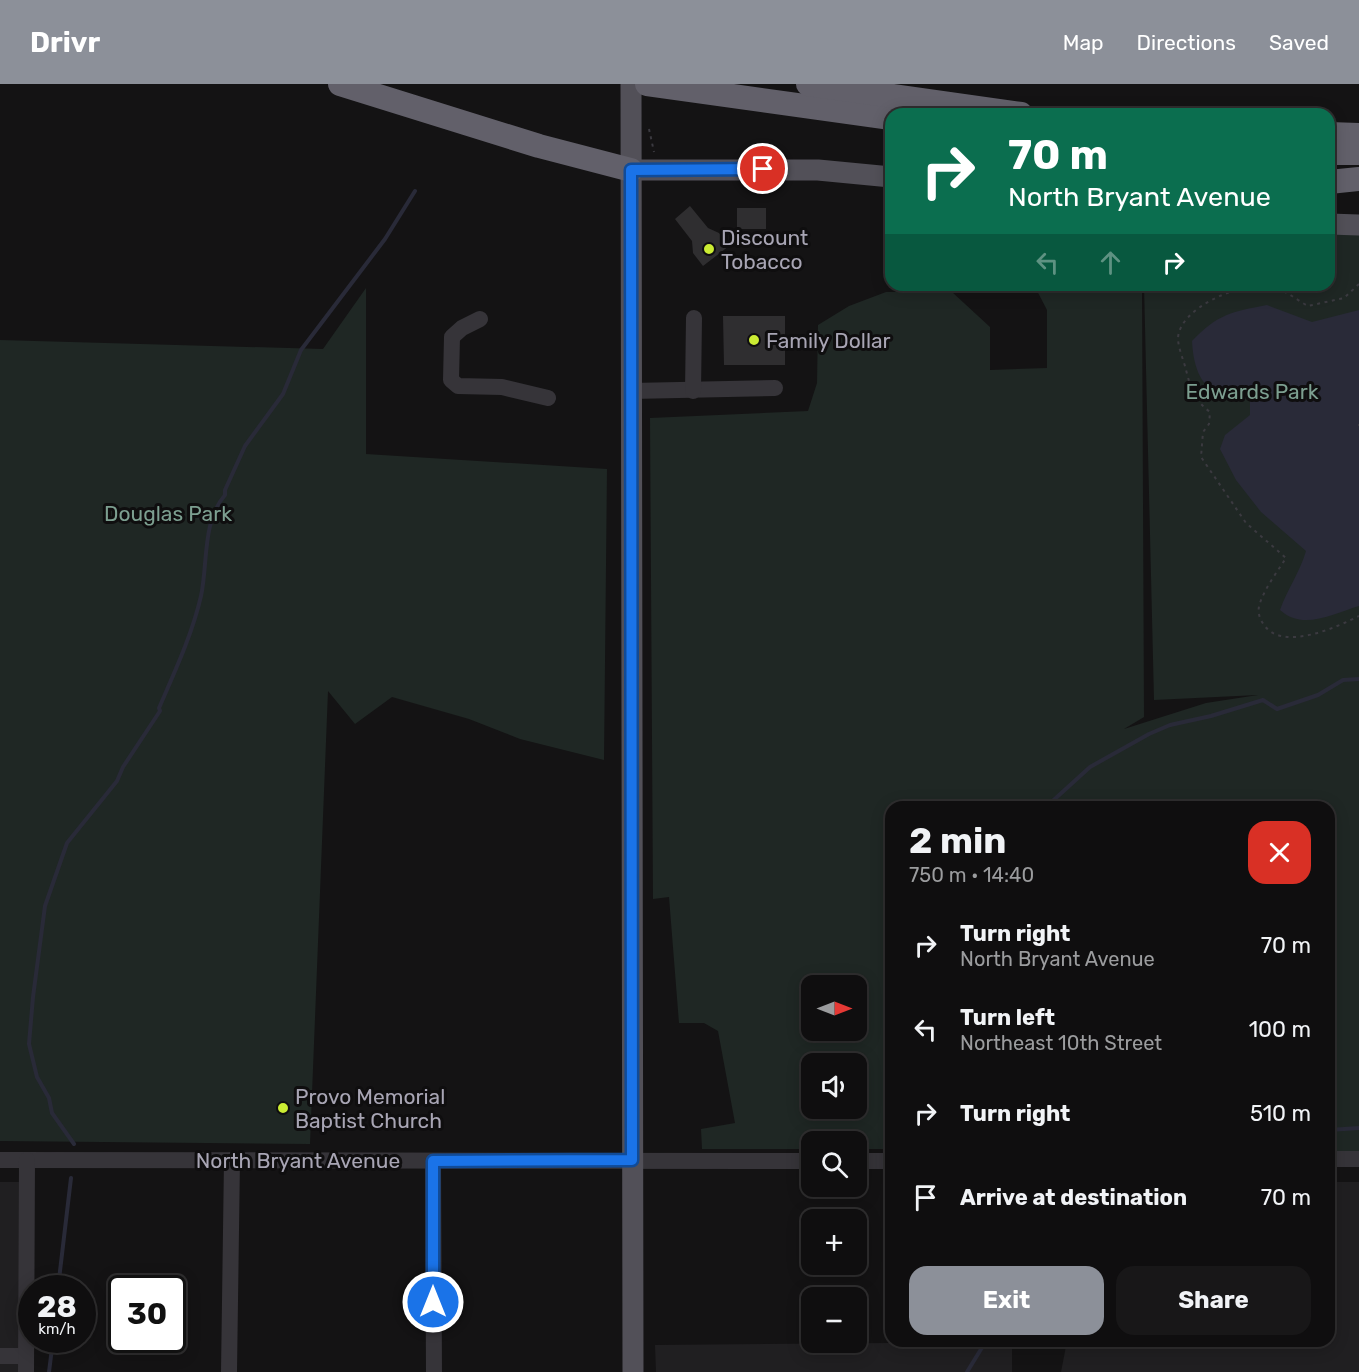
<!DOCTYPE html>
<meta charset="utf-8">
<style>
:root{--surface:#0f0e0f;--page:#181718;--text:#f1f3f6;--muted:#9b9c9e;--line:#2f2e2f;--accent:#8c9099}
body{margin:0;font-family:Rubik,sans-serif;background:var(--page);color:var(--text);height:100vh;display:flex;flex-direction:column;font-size:22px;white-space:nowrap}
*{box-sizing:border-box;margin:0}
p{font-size:20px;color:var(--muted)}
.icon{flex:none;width:33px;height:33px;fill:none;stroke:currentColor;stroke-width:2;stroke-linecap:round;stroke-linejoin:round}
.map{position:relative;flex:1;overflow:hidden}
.details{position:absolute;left:885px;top:717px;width:450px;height:546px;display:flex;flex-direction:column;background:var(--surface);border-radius:18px;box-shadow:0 3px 15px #0003,0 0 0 2px var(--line)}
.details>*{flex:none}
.hud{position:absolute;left:885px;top:24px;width:450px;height:183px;border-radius:18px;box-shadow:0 3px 15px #0003,0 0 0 2px var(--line);background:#0b6e4f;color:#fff;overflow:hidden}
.needle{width:39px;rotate:90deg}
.buttons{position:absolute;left:801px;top:891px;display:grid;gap:12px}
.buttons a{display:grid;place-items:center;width:66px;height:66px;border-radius:12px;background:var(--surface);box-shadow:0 3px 15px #0003,0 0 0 2px var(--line);font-size:30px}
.speed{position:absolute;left:18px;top:1191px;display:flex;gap:12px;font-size:30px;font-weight:700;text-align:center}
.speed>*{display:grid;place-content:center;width:78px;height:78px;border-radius:50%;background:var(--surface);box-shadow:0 3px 15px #0003,0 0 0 2px var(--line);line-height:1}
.speed small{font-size:15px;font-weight:400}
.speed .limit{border:3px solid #111;border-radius:9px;background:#fff;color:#111}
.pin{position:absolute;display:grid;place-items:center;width:51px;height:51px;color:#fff;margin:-26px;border:3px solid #fff;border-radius:50%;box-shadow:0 2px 6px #0007}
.me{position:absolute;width:66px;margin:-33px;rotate:0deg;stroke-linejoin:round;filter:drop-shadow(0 0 4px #0008)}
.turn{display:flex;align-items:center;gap:21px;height:126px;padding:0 24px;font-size:27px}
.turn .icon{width:78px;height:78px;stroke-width:2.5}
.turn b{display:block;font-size:42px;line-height:51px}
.lanes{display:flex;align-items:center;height:57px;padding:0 24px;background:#0003;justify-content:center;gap:30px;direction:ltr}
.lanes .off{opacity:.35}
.round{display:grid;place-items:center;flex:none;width:63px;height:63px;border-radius:18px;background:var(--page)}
.head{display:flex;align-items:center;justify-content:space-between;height:102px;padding:0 24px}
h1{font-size:36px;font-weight:700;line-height:45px}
.primary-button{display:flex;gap:12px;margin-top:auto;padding:12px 24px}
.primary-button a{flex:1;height:69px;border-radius:18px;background:var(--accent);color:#fff;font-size:24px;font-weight:700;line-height:69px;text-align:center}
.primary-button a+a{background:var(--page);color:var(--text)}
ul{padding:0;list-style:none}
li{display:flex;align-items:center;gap:18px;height:84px;padding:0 24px}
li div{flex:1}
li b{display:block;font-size:22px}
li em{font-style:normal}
header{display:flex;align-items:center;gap:36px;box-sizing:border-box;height:84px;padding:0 30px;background:var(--accent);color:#fff}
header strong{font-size:28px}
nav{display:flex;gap:33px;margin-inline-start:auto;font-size:21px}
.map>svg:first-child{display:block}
.built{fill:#201f21}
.green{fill:#1f2724;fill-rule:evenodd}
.water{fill:#292a38}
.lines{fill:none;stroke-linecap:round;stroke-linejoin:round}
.stream{stroke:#292a38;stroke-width:4}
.building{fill:#2f2e30}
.path{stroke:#3b3a40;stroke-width:2;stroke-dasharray:3 4.5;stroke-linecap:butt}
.minor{stroke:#363439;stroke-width:16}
.major{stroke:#525058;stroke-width:21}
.highway{stroke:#62606a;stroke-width:24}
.route-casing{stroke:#114b97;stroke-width:15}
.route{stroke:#1a73e8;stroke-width:10}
.poi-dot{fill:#cbec33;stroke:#0f0e0f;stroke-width:2}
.labels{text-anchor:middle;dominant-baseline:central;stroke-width:6;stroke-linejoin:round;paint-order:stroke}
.poi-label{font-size:21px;fill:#a8a5b4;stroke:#0f0e0f;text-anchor:start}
.park-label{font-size:21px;fill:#7c9f90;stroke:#0f0e0f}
.street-label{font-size:21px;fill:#a8a5b4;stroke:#0f0e0f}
</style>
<header>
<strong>Drivr</strong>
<nav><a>Map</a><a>Directions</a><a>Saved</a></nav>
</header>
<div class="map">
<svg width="1359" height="1288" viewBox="0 0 1359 1288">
<rect width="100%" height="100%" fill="#141314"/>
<!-- built -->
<g class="built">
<polygon points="0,1098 29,1098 31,1288 0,1288"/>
<polygon points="1329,1098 1359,1098 1359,1288 1061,1288 1067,1257 1329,1257"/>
<polygon points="1012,1258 1012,1288 656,1288 655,1261"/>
</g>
<!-- green -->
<g class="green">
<path d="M1329 150 1359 151V1068H1329V723H891V1065H857L856 1058H812L811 1065H702L701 1045 735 1039 718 947 704 939H679L669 813 653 815 650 334 808 327 817 299 818 241 849 222 886 208H952L990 243V286L1047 284V226L1034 201H1142L1144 633 1124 645 1206 619 1258 611 1154 616 1144 201H1329ZM812 902H856V946H812ZM812 980H856V1024H812Z"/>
<polygon points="366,204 366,370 607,385 604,676 520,655 469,635 392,613 355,640 328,607 310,1060 0,1057 0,256 323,265"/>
</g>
<!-- water -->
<path class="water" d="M1267 221 1312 238 1359 226V522C1332 530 1303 547 1280 526 1287 506 1300 488 1306 467L1261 428 1236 396 1220 365 1225 351 1250 331V314C1241 312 1230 313 1221 310 1198 303 1193 277 1192 257 1218 230 1231 228 1267 221Z"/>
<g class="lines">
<!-- stream -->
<g class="stream">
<polyline points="1046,723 1090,683 1149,650 1170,641 1211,632 1263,616 1277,625 1318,611 1343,596 1359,595"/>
<polyline points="1329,1046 1359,1044"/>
<path d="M74 1060 52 1029 49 1014 37 993 29 960 33 913 45 822 67 759 117 697 123 683 160 627 159 624C175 587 192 551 201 512 208 480 202 437 225 411V406L245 362 283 310 301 266 385 155 415 107"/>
<polyline points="58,1204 71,1094"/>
<polyline points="49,1288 53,1256"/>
<polyline points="967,1288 986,1257"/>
</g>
</g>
<!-- building -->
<g class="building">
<polygon points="690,122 708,144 719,149 729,162 703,182 693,169 692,157 675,135"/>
<rect x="737" y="124" width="29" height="21"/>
<polygon points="723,232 785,232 785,281 724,281"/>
</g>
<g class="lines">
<!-- path -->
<g class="path">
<polyline points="649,45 654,68"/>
<path d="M1359 200 1344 214 1308 222C1295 215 1282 203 1267 202 1240 199 1180 223 1178 254 1178 264 1184 277 1186 286 1191 305 1194 316 1210 328L1209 340 1203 348 1201 373 1246 439 1286 474C1277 488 1265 504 1260 519 1257 527 1259 534 1264 541 1283 568 1337 543 1359 532"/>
<polyline points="1358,341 1359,341"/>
</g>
<!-- minor -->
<g class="minor">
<polyline points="480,235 462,244 452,253 451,296 458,302 502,303 548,314"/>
<polyline points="631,307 775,304"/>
<polyline points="693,307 694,234"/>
<polyline points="1329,1075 1359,1075"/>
<polyline points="0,1076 812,1077"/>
<polyline points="433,1077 434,1288"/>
<polyline points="856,1077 891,1077"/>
<polyline points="0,1272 26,1272"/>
<polyline points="26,1288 27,1076"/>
<polyline points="229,1288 232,1076"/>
</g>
<!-- major -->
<g class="major">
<polyline points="631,0 633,1288"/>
<polyline points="631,86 818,86 891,93"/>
<polyline points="1329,140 1359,141"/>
</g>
<!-- highway -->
<g class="highway">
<polyline points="340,0 539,62 631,86"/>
<polyline points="647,0 891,34"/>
<polyline points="808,0 1021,30"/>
<polyline points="1329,50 1359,51"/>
<polyline points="1329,69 1359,69"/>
<polyline points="1329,98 1359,95"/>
</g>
</g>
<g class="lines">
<!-- route casing -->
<g class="route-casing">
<polyline id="route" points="433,1218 433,1077 632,1076 631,86 763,85"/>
</g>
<!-- route -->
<use href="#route" class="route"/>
</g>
<!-- markers -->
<g class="poi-dot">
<circle cx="709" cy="165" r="6"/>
<circle cx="754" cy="256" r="6"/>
<circle cx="283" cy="1024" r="6"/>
</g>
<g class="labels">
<!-- poi labels -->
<g class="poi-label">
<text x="721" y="153">Discount<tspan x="721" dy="24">Tobacco</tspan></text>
<text x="766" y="256">Family Dollar</text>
<text x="295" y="1012">Provo Memorial<tspan x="295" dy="24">Baptist Church</tspan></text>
</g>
<!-- park labels -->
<g class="park-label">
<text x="1252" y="307">Edwards Park</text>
<text x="168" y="429">Douglas Park</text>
</g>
<!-- street labels -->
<g class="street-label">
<text x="298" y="1076">North Bryant Avenue</text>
</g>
</g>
</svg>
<div class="buttons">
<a><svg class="needle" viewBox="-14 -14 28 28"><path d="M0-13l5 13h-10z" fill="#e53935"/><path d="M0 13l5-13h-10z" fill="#9b9c9e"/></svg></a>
<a><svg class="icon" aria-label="sound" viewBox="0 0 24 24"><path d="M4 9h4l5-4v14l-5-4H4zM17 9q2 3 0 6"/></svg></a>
<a><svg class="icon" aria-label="search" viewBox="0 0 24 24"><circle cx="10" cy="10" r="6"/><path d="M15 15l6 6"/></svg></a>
<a>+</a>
<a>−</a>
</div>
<div class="speed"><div>28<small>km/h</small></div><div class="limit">30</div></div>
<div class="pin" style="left:763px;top:85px;background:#d93025"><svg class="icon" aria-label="arrive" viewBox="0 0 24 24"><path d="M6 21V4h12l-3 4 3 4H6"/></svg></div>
<svg class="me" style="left:433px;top:1218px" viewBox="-20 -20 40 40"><circle r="17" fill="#1a73e8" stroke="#fff" stroke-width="3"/><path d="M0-11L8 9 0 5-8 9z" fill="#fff"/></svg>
<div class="hud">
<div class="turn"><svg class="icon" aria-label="right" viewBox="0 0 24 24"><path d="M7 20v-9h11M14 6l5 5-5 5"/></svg><div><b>70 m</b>North Bryant Avenue</div></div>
<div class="lanes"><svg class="icon off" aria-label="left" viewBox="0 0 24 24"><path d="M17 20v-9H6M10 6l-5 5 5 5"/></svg><svg class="icon off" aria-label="ahead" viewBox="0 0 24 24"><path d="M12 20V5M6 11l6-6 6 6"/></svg><svg class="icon" aria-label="right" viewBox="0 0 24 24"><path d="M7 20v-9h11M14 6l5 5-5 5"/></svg></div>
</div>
<section class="details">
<div class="head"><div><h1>2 min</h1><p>750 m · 14:40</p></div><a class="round" style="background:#d93025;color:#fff"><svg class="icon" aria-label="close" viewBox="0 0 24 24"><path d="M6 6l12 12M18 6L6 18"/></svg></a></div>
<ul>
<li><svg class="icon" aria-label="right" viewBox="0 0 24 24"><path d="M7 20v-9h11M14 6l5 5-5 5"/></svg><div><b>Turn right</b><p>North Bryant Avenue</p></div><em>70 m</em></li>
<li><svg class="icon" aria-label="left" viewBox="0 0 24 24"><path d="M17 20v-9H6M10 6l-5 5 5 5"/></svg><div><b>Turn left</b><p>Northeast 10th Street</p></div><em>100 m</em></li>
<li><svg class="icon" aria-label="right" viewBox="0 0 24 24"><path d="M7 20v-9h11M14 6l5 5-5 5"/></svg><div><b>Turn right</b></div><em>510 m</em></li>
<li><svg class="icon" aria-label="arrive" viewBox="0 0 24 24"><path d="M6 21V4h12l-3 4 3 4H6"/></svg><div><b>Arrive at destination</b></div><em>70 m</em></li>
</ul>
<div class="primary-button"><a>Exit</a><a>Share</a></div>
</section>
</div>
